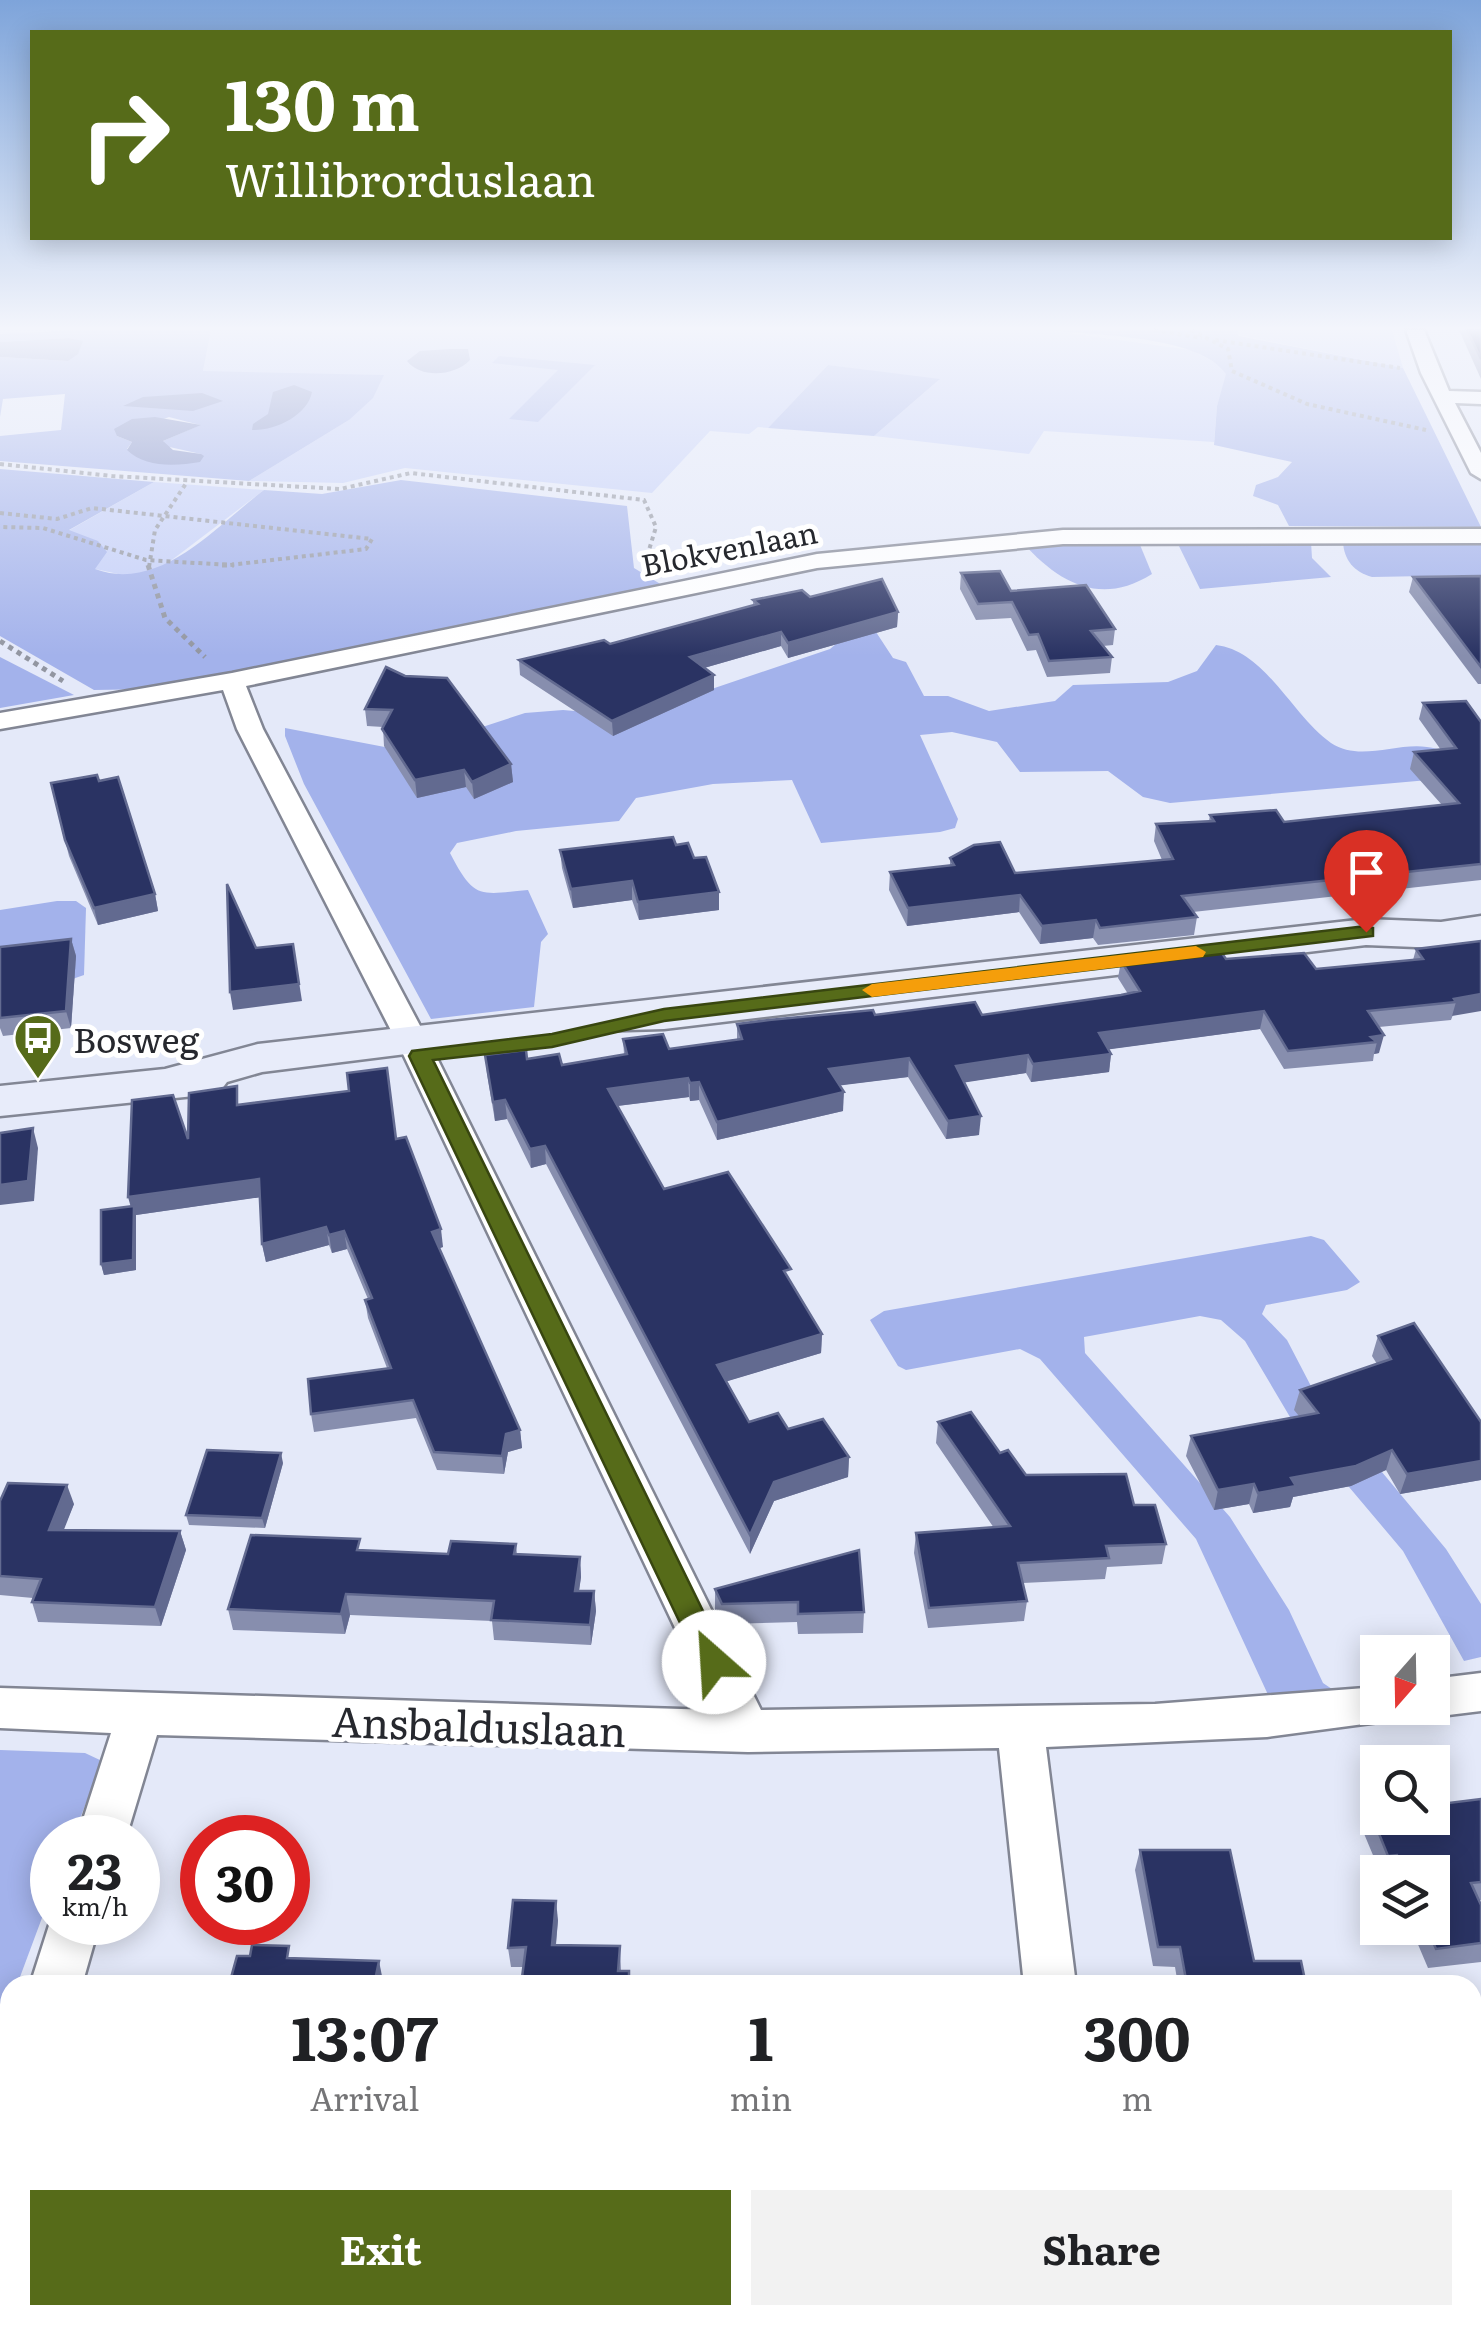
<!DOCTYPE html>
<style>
:root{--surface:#fff;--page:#f2f2f2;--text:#202124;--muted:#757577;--accent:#566b19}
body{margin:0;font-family:Literata,serif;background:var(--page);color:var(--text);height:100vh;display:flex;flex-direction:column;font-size:38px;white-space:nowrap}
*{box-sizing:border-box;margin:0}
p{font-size:32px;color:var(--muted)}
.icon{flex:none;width:55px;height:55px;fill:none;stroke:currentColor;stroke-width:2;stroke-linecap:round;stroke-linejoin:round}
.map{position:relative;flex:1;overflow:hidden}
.panel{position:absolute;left:0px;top:1975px;width:1482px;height:350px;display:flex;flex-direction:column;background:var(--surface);border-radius:30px 30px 0 0;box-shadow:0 5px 25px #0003}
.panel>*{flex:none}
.hud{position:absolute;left:30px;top:30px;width:1422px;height:210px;border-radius:0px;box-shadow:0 5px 25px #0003;background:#566b19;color:#fff;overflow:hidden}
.needle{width:65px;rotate:200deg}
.fabs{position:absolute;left:1360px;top:1635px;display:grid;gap:20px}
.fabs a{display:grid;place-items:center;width:90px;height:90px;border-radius:0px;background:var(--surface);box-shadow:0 5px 25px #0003;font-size:50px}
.speed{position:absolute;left:30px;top:1815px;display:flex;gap:20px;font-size:50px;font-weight:700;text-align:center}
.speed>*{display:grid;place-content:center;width:130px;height:130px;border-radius:50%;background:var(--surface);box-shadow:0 5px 25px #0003;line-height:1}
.speed small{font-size:25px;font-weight:400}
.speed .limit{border:15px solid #d22;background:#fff;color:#111}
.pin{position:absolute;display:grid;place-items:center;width:85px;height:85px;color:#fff;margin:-102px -42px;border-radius:50% 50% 50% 0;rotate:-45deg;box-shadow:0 0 10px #0007}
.pin .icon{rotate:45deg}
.me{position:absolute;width:110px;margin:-55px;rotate:334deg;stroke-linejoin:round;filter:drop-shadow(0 0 8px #0008)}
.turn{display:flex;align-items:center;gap:35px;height:210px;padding:0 30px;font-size:45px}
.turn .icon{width:130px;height:130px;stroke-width:2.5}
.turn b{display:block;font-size:70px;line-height:85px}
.eta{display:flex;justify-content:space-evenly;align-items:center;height:170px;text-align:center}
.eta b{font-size:60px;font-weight:700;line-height:70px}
.cta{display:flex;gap:20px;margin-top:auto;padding:20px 30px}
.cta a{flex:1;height:115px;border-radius:0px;background:var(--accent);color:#fff;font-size:40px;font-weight:700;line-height:115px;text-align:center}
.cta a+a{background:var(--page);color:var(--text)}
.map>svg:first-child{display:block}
.green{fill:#c4cff8}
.forest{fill:#a3b2eb;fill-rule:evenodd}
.water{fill:#7f8dc4}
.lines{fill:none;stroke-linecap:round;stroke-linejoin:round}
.street-casing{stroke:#828694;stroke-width:5}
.secondary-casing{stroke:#828694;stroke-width:5}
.path-far1{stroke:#9296a1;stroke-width:4;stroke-dasharray:4 4;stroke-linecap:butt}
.path{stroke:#9296a1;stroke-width:5;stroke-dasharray:5 5;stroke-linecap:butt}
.street{fill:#fff;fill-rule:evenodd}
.secondary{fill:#e8ecfa;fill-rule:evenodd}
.wall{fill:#878eae}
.shaded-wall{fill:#626a90}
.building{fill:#2a3363;stroke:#626a90;stroke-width:2.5}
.route{fill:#566b19;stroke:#384610;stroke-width:2.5}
.slow{fill:#f59e0b}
.labels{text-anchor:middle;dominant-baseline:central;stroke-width:10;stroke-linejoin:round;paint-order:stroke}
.far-street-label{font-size:30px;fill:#26282e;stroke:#fff}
.poi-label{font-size:35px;fill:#26282e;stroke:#fff;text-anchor:start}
.near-street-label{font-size:42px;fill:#26282e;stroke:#fff}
</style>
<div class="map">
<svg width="1481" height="2325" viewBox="0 0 1481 2325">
<rect width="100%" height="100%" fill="#e4e9f9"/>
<!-- green -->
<g class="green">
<polygon points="211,330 1045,330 1191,350 1220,365 1227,374 1217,406 1214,442 1044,431 1029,454 874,436 939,380 828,365 768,428 758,427 749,434 710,431 652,493 405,468 343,483 249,481 349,420 203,371"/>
<polygon points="1237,330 1392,330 1403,368 1239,335"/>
<polygon points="154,482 264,490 156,572 133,577 95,569 68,531"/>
</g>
<!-- forest -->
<g class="forest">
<path d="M78 330H211L203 371 384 375 373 398 349 420 249 481 0 461V436L61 430 65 394 3 399 0 417V357L68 361 82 342 69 338 0 342V334ZM169 417 200 425 163 441 165 446 201 454 127 449 132 442 117 436Z"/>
<path d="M1045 330H1237L1239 336 1403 368 1481 527 1289 526 1278 505 1253 496 1256 485 1278 477 1292 462 1214 445 1217 406 1226 374C1200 335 1090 335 1045 330Z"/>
<polygon points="499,356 595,365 538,422 509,419 558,370 492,363"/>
<polygon points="828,365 940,379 874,436 768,428"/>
<path d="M0 469 154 482 69 530 98 541 107 552 95 569C160 593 215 527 264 490L322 494 401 480 627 506 634 568 662 585 156 689 94 690 0 636Z"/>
<path d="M1138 540 1152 574C1101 606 1060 584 1023 543Z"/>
<polygon points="1176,540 1311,542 1312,558 1331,577 1200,589"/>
<path d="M1343 542 1481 543V575L1372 577C1354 572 1344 560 1343 542Z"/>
<path d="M876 632 893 658 906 662 924 696H948L989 711 1055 701 1073 685 1168 682 1197 671 1216 645C1266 651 1292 716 1331 743 1363 764 1402 738 1437 749L1451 778 1170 803 1143 797 1108 771 1020 772 997 742 952 732 920 735 958 819 955 828 940 832 821 843 792 780 713 784 636 798 619 821 516 831 457 843 450 853C474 899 478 895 528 890L548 934 541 942 534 1007 431 1019 304 784 285 736V728L390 748 427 745 525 713 563 710 632 716 830 649 848 634Z"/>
<polygon points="0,657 74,695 0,708"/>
<polygon points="57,901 76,901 86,908 84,975 61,983 0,988 0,910"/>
<polygon points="1311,1236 1324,1240 1360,1282 1347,1290 1266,1305 1262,1314 1287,1340 1312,1388 1446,1549 1481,1604 1481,1657 1464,1661 1403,1551 1290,1417 1245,1341 1221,1320 1200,1316 1084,1337 1085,1353 1230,1517 1289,1610 1323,1683 1332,1689 1270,1699 1196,1539 1040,1359 1020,1349 906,1370 898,1366 870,1320 884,1311"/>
<polygon points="0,1750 85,1753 102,1761 73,1837 52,1838 52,1891 17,1985 10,1985 10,2003 0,2029"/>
<polygon points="62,2315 1069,2315 1070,2325 81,2325"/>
</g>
<!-- water -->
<g class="water">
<polygon points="69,338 83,341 78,354 68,361 0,357 0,342"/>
<path d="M450 349H468L470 360C455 376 421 379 407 361L420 351Z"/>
<path d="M294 385 312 392C308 415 275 431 252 430L253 424 268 414 273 392Z"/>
<polygon points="202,393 223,401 193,411 123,406 143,397"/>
<path d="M155 417 201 425 163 441 173 450 201 454 204 456 200 462C176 466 145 468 127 450L132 442 117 436 114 429 132 419Z"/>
</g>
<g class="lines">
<!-- street casing -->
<g class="street-casing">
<g id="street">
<polygon points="1406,330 1424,330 1449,391 1481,392 1481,404 1455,403 1481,453 1481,479 1471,473 1421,373"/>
<polygon points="1481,529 1481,543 1063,544 817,568 246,686 263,729 436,1056 761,1710 1155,1704 1378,1687 1378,1708 1400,1708 1394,1720 1267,1737 1046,1747 1076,1985 1024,1985 999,1748 748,1752 157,1735 126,1838 77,1838 111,1733 0,1728 0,1688 714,1710 404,1056 237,729 223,690 0,729 0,713 232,673 817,554 1063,530"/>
<polygon points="1481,1673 1481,1711 1432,1717 1416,1712 1414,1708 1432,1708 1432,1679"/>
<polygon points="52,1916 52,1922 100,1922 82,1985 30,1985"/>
<polygon points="10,2106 10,2187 0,2191 0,2110"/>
<polygon points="1061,2315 1119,2315 1120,2325 1062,2325"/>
</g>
</g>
<!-- secondary casing -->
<g class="secondary-casing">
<polygon id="secondary" points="1481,916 1481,942 1441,948 1366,945 664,1029 591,1031 262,1072 227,1082 221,1090 204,1095 0,1116 0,1086 165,1069 258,1044 1366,919 1441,922"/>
</g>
<!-- path-far1 -->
<g class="path-far1">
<polyline points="1154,330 1202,338"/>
<polyline points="1191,330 1228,349 1232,371 1307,404 1426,430"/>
<polyline points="1215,340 1400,368"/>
<polyline points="0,464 112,476 340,489 411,473 644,500 656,527 645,563 649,567"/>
<polyline points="0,513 57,519 92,508 372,539 366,549 230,565 146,560 43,528 0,527"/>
<polyline points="149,567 155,530 187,482"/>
</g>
<!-- path -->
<g class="path">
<polyline points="148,565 165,618 205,657"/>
<polyline points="222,565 234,565"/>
<polyline points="647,565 650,568"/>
<polyline points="0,641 63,681"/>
</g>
<!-- street -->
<use href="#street" class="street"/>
<!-- secondary -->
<use href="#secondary" class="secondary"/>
</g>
<!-- wall -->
<g class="wall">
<polygon points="1459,330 1481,330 1481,379"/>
<polygon points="961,573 1115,629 1113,645 1103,646 1112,657 1110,673 1047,677 1036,650 1027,651 1011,618 976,620 960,589"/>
<polygon points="1481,576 1481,684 1478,684 1409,592 1413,577"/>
<polygon points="810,597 898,612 897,627 788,658 781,646 704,668 714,690 613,736 520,675 519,660 610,644 753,605 753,600"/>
<polygon points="386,667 511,764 513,782 474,799 466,787 417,798 384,746 383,727 367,726 365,709"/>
<polygon points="1423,703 1481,722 1481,880 1193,912 1197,917 1194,935 1098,945 1093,938 1040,944 1019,912 907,926 889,890 890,872 950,866 950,858 1015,873 1162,860 1154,841 1156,824 1209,821 1210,815 1284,822 1442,805 1410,769 1414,752 1441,750 1419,719"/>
<polygon points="99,781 155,894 158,911 98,925 69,856 51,783"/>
<polygon points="676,845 694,858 719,892 719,910 639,920 632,900 573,908 562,868 560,850"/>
<polygon points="71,939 76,956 71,1028 3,1036 0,1028 0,947"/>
<polygon points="1481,941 1451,1020 1379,1027 1379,1053 1374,1054 1373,1061 1284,1069 1260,1029 1109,1049 1111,1054 1109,1072 1031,1082 1026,1073 964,1082 979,1135 946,1139 908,1077 840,1085 843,1111 717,1140 699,1100 690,1101 689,1097 617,1106 664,1189 791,1282 822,1334 821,1353 727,1381 749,1422 788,1429 849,1457 848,1477 774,1501 750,1554 546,1164 531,1168 507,1119 495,1121 487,1074 485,1055 527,1059 562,1065 624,1054 623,1039 669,1049 737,1039 737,1024 875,1015 982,1015 1128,994 1118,978 1121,961 1226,959 1316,969 1413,960 1416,949"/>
<polygon points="240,1105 396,1139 443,1247 439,1248 520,1430 522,1448 508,1452 504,1474 437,1470 416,1418 314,1432 311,1414 387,1368 368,1318 365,1300 368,1299 347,1249 332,1253 329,1245 266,1262 262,1244 260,1197 136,1215 136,1270 104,1275 101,1264 131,1206 188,1139"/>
<polygon points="1378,1336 1481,1422 1481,1480 1400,1494 1386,1470 1351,1486 1293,1497 1290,1507 1253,1513 1249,1504 1214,1510 1186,1456 1191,1436 1299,1416 1294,1410 1300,1390 1377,1364 1372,1356"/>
<polygon points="938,1422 1000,1453 1026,1475 1134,1505 1166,1544 1162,1564 1107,1567 1105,1579 1023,1583 1027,1601 1024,1621 928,1628 914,1553 916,1533 994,1528 936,1443"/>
<polygon points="283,1463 265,1528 189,1525 186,1515"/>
<polygon points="0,1501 74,1504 63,1530 180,1531 186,1550 161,1626 38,1622 32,1602 33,1598 0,1595"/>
<polygon points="516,1544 517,1554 580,1557 581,1577 579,1591 594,1591 596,1611 591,1645 494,1640 492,1621 350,1615 345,1634 233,1630 228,1609 362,1550 448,1554"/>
<polygon points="715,1589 864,1612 863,1633 798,1634 797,1622 723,1624 715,1610"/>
<polygon points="1481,1799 1481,1900 1479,1901 1481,1905 1481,1962 1428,1968 1411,1928 1432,1928 1432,1872 1380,1872 1360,1824 1367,1804 1378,1818"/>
<polygon points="1140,1850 1254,1961 1306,1985 1178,1985 1175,1967 1153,1966 1135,1870"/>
<polygon points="558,1920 556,1945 620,1946 621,1971 629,1971 630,1985 521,1985 523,1967 511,1967 508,1948"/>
<polygon points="1326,2315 1404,2315 1407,2325 1329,2325"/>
</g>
<!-- shaded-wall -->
<g class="shaded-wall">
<polygon points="898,612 897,627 788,658 788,643"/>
<polygon points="781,632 781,646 690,672 690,657"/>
<polygon points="714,675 714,690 613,736 612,721"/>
<polygon points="511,764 513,782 474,799 472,782"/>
<polygon points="464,770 466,787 417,798 415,780"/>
<polygon points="632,881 632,900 573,908 571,889"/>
<polygon points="719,892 719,910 639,920 638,902"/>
<polygon points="155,894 158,911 98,925 94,908"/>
<polygon points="1020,895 1019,912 907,926 908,908"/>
<polygon points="1096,920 1093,938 1040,944 1042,926"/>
<polygon points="71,939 76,956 71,1028 66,1011"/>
<polygon points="293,944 302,1001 233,1010 230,992"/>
<polygon points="1481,994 1481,1011 1452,1016 1456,1002 1454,999"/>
<polygon points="1264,1011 1260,1029 1097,1051 1099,1033"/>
<polygon points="1384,1035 1379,1053 1374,1054 1377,1042 1371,1037"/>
<polygon points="1111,1054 1109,1072 1031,1082 1033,1064"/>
<polygon points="1028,1055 1026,1073 955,1084 956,1066"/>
<polygon points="909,1058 908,1077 828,1087 829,1069"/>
<polygon points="688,1078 689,1097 609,1107 608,1089"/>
<polygon points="699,1082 699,1100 690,1101 690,1083"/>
<polygon points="844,1092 843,1111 717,1140 717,1122"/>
<polygon points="505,1100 507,1119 495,1121 493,1102"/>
<polygon points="981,1116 979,1135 946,1139 948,1121"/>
<polygon points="33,1128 38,1148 34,1201 0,1205 0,1185"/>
<polygon points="545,1146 546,1164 531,1168 530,1149"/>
<polygon points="259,1179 262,1197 136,1215 136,1270 104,1275 101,1264 133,1215 128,1197"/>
<polygon points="326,1227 329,1245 266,1262 262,1244"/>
<polygon points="441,1229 443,1247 434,1250 432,1232"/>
<polygon points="344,1231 347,1249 332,1253 329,1235"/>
<polygon points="822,1334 821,1353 718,1384 717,1365"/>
<polygon points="520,1430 522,1448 508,1452 504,1474 502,1456 506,1434"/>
<polygon points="1392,1450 1386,1470 1351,1486 1293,1497 1290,1507 1253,1513 1258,1493 1291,1478"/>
<polygon points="281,1453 283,1463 265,1528 262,1518"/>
<polygon points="849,1457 848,1477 774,1501 750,1554 750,1535 774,1482"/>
<polygon points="1481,1461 1481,1480 1400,1494 1407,1474"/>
<polygon points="1254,1484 1249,1504 1214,1510 1218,1490"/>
<polygon points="67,1485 74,1504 56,1550 49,1530"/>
<polygon points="180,1531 186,1550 161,1626 155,1607"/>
<polygon points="580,1557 581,1577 576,1611 575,1591"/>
<polygon points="594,1591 596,1611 591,1645 590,1625"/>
<polygon points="346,1594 350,1615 345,1634 341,1614"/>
<polygon points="556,1901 558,1920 554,1964 552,1945"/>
<polygon points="379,1961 383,1981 382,1985 374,1985"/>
</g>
<!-- building -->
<g class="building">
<polygon points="1467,330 1481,330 1481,359"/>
<polygon points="1000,571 1011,591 1086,585 1115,629 1091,631 1112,657 1049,661 1038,634 1029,635 1012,602 978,604 961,573"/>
<polygon points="1481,576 1481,667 1413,577"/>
<polygon points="882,579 898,612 788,643 781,632 690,657 714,675 612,721 519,660 604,640 610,644 758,604 753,600 802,590 810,597"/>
<polygon points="386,667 405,676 447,678 511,764 472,782 464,770 415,780 382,729 392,710 365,709"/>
<polygon points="1466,701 1481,722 1481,864 1182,896 1197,917 1100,928 1096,920 1042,926 1020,895 908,908 890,872 954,865 950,858 974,845 1000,842 1015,873 1173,859 1156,824 1214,821 1210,815 1276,810 1284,822 1459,803 1414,752 1456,748 1423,703"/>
<polygon points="97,775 99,781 118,777 155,894 94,908 65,840 51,783"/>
<polygon points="673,837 676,845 688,843 694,858 706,857 719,892 638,902 632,881 571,889 560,850"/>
<polygon points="227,884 256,948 293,944 299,984 230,992"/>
<polygon points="71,939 66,1011 0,1018 0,947"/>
<polygon points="1481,941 1481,994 1454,999 1456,1002 1368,1011 1384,1035 1371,1037 1377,1042 1288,1051 1264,1011 1099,1033 1111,1054 1033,1064 1028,1055 956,1066 981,1116 948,1121 909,1058 829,1069 844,1092 717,1122 699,1082 690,1083 688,1078 608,1089 664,1189 728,1172 791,1269 784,1271 822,1334 717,1365 749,1422 778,1413 788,1429 823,1419 849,1457 774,1482 750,1535 545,1146 530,1149 505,1100 493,1102 485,1055 526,1050 527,1059 559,1054 562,1065 627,1054 623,1039 663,1034 669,1049 742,1039 737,1024 769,1020 873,1010 875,1015 975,1002 982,1015 1121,995 1140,991 1121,961 1219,949 1226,959 1304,953 1316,969 1423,959 1416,949"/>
<polygon points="387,1068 396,1139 406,1137 441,1229 432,1232 520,1430 506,1434 502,1456 434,1452 413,1400 311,1414 308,1379 391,1368 365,1300 372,1298 344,1231 329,1235 326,1227 262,1244 259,1179 128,1197 132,1100 173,1095 188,1139 189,1093 237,1086 237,1105 349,1091 347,1073"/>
<polygon points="33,1128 28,1181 0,1185 0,1133"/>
<polygon points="134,1206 133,1260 101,1264 101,1210"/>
<polygon points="1414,1323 1481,1422 1481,1461 1407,1474 1392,1450 1356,1466 1291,1478 1296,1486 1258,1493 1254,1484 1218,1490 1191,1436 1318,1413 1300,1390 1391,1359 1378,1336"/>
<polygon points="971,1412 1000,1453 1008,1450 1026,1475 1126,1474 1134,1505 1155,1505 1166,1544 1106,1546 1109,1558 1018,1563 1027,1601 929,1608 916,1533 1010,1526 938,1422"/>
<polygon points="207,1450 281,1453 262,1518 186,1515"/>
<polygon points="8,1483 67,1485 49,1530 180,1531 155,1607 32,1602 41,1579 0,1576 0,1501"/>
<polygon points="251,1535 360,1539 357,1550 448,1554 451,1541 516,1544 514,1554 580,1557 575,1591 594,1591 590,1625 491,1620 494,1601 346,1594 341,1614 228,1609"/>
<polygon points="859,1550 864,1612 798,1614 798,1602 722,1604 715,1589"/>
<polygon points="1481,1799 1481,1882 1471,1883 1481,1905 1481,1943 1436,1949 1427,1928 1432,1928 1432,1872 1404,1872 1397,1855 1388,1856 1367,1804 1378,1803 1378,1818 1432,1818 1432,1805"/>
<polygon points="1140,1850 1230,1850 1254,1961 1301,1961 1306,1985 1187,1985 1180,1947 1158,1947"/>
<polygon points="513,1900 556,1901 552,1945 620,1946 618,1971 629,1971 629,1985 521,1985 526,1947 508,1948"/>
<polygon points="252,1945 289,1946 287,1958 379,1961 374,1985 229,1985 237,1956 250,1956"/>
<polygon points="1338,2315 1404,2315 1407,2325 1340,2325"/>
</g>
<!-- sky -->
<linearGradient id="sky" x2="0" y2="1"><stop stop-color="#7ea4da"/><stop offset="0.5" stop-color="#f3f5fc"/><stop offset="1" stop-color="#f3f5fc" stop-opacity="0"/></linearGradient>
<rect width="1481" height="656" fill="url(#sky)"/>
<!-- route -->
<polygon class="route" points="1366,926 1373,928 1373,936 664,1021 552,1047 433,1060 728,1662 724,1671 714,1675 703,1671 409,1056 412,1051 552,1034 664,1009"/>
<!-- slow -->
<polygon class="slow" points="1196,946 1206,952 1203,957 872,997 862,990 872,984"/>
<!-- icons -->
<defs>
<g id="bus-pin" transform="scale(2.5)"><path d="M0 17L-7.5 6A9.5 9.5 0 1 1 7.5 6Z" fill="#566b19" stroke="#fff"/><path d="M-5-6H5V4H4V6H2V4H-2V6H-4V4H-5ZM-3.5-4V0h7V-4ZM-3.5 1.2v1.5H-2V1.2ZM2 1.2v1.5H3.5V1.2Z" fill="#fff"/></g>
</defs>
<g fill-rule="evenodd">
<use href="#bus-pin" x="38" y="1038"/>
</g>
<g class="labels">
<!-- far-street labels -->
<g class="far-street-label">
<text transform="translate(729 547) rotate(-11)">Blokvenlaan</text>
</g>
<!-- poi labels -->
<g class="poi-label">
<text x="73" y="1038">Bosweg</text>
</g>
<!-- near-street labels -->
<g class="near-street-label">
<text transform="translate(479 1724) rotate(2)">Ansbalduslaan</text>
</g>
</g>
</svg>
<div class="fabs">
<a><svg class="needle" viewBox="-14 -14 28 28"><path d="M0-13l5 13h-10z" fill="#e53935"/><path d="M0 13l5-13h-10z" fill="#757577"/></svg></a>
<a><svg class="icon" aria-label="search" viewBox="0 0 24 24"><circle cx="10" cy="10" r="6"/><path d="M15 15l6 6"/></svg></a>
<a><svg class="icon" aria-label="layers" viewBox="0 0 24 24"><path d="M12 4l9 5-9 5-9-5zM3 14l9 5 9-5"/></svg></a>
</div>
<div class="speed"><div>23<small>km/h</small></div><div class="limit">30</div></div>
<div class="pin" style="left:1366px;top:932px;background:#d93025"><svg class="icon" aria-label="arrive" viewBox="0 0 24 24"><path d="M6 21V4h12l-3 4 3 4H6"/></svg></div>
<svg class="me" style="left:714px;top:1662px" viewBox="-20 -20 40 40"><circle r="19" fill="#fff"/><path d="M0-13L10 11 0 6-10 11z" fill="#566b19"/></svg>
<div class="hud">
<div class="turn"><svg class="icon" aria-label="right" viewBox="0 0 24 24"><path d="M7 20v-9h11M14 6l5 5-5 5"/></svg><div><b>130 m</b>Willibrorduslaan</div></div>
</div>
<section class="panel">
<div class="eta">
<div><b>13:07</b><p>Arrival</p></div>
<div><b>1</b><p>min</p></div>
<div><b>300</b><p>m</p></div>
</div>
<div class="cta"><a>Exit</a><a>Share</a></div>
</section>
</div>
